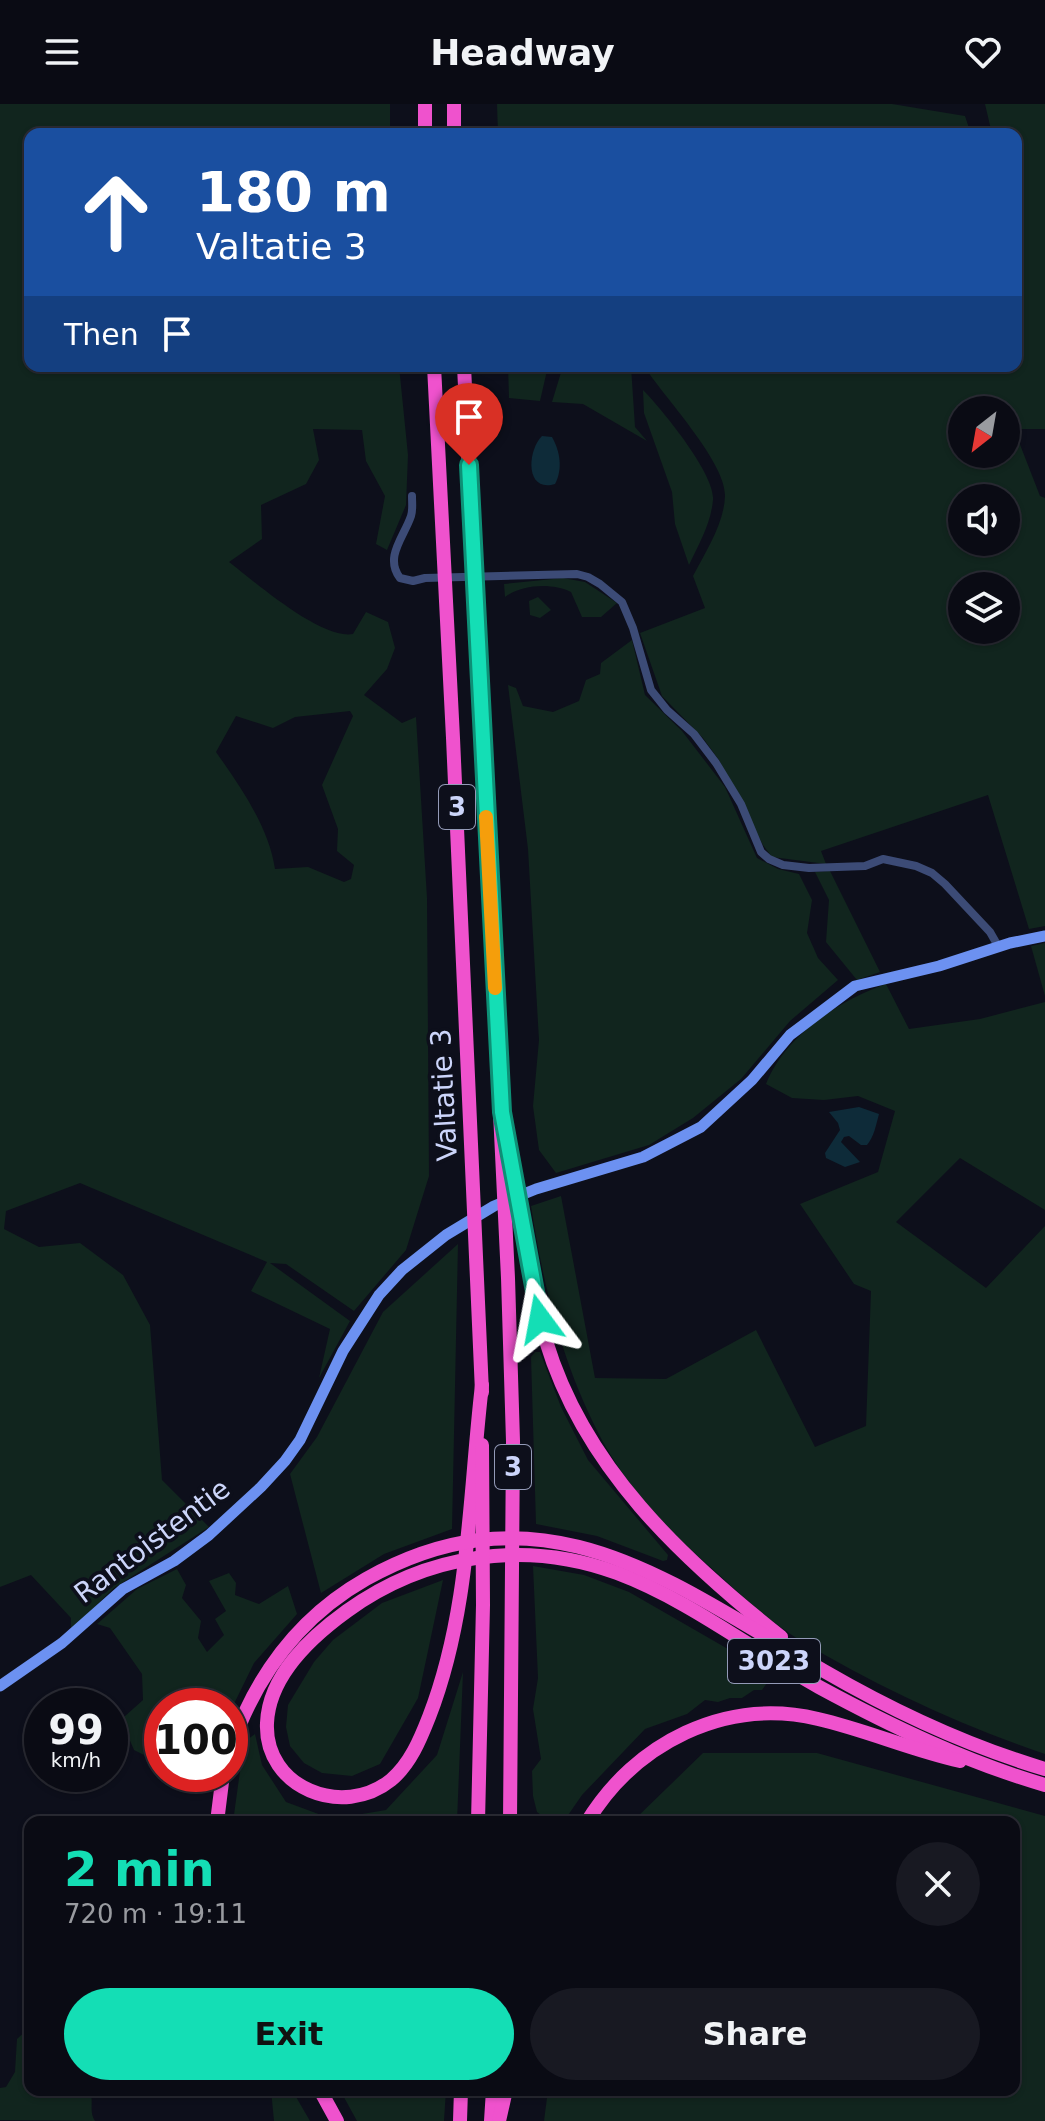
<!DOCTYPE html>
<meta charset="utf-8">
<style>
:root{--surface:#0a0b14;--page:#181922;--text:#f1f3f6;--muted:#999ba0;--line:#2a2b34;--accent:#14deb5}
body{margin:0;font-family:"DejaVu Sans",sans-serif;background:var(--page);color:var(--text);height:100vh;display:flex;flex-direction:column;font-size:30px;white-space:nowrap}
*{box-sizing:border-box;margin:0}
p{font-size:26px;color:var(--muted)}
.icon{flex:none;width:44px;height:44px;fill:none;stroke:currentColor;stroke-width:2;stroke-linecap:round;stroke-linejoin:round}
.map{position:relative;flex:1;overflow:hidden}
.drawer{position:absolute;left:24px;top:1712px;width:996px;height:280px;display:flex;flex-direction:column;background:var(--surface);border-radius:16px;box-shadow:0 2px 6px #0004,0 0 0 2px var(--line)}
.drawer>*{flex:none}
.hud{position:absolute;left:24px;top:24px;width:998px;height:244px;border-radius:16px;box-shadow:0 2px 6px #0004,0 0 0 2px var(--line);background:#1a4fa0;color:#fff;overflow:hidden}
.needle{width:52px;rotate:211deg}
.fabs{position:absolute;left:948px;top:292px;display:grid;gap:16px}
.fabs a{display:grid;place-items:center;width:72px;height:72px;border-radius:50%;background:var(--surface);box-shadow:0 2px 6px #0004,0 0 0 2px var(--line);font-size:40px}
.speed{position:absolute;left:24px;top:1584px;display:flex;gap:16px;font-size:40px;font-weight:700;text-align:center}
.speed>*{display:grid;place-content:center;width:104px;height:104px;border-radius:50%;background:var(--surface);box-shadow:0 2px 6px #0004,0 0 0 2px var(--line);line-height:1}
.speed small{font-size:20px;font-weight:400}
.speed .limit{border:12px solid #d22;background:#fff;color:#111}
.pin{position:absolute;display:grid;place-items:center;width:68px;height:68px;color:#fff;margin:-82px -34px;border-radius:50% 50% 50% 0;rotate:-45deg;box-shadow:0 0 8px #0007}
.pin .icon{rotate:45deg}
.me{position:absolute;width:88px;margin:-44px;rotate:347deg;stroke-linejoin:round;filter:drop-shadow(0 0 6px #0008)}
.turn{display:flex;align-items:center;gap:28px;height:168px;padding:0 40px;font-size:36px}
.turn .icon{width:104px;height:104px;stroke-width:2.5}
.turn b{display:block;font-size:56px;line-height:68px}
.then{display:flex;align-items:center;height:76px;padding:0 40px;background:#0003;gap:16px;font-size:30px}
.round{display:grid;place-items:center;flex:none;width:84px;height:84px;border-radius:42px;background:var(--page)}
.head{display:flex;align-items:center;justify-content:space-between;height:136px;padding:0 40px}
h1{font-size:48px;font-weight:700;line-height:60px;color:var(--accent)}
.button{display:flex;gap:16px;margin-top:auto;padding:16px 40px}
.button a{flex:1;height:92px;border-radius:48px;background:var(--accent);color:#111;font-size:32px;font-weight:700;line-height:92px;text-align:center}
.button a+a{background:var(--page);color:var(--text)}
header{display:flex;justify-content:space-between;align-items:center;height:104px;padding:0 40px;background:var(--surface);font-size:36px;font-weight:700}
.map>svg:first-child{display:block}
.green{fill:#11251e;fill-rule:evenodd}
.water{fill:#0e2b39}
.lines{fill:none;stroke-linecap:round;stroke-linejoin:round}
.street{stroke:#3c4b76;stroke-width:8}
.secondary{stroke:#6c91f1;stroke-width:11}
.highway{stroke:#ef52cd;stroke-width:14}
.route-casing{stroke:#0d9076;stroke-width:20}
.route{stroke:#14deb5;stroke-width:14}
.slow{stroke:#f59e0b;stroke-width:14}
.labels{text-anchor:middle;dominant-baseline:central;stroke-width:7;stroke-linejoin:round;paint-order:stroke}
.shield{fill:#0d0f1b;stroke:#939ab7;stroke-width:2}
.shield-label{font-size:26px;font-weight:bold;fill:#ccd5fa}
.street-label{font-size:28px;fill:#ccd5fa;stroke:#0d0f1b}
</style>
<header><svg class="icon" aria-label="menu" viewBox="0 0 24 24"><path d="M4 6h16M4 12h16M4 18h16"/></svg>Headway<svg class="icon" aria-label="heart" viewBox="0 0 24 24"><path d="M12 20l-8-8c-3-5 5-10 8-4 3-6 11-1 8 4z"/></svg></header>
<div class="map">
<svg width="1045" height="2017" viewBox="0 0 1045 2017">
<rect width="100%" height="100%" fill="#0d0f1b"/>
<!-- green -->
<g class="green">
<path d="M0 0H390V30H30V262H399L408 351 406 401 387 446 376 440 385 392 366 357 362 326 313 325 319 356 306 380 261 401 262 435 229 458C255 478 321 536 353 530L366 508 388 518 395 544 387 565 364 591 402 619 416 613 427 794 429 1072 406 1146 354 1207 286 1160 270 1159 350 1217 319 1274 330 1225 251 1187 267 1158 80 1079 6 1107 4 1125 39 1143 80 1139 123 1171 150 1221 162 1376 209 1423 114 1484 71 1526V1514L31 1471 0 1483ZM350 607 353 612 322 681 338 725 337 747 354 761 351 775 344 778 308 763 275 765C269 723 240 682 216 648L236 612 273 624 295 613Z"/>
<polygon points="497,0 892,0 965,12 971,30 498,30"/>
<path d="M985 0H1045V325H1014L1040 392 1045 394V822L1029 825 988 691 821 747 826 760 772 753 763 741 719 656 703 634 662 592 640 529 705 504 693 472C706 447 724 420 725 392 726 358 663 292 644 262H1016V30H992ZM962 306H1006V350H962ZM962 394H1006V438H962ZM962 482H1006V526H962Z"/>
<polygon points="508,262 548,262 540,297 509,294"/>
<polygon points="563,262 631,262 635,323 647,337 583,300 552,298"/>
<path d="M643 286C661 304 716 371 713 396 711 419 699 440 689 461L675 420 672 388 644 309Z"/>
<path d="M563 474 585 478 617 499 601 513H582L571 488C552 479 523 480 505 493L504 480Z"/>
<polygon points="538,493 551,506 540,514 530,511 529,497"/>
<polygon points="632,536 645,591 682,627 725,683 757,754 778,765 799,770 812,796 807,829 818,854 838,876 790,917 741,975 693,1014 649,1041 556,1069 539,1046 533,1002 539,936 528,745 508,581 516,584 523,602 553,608 579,597 586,576 600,570 601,559"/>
<polygon points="830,767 880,868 857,876 826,838 829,796 815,768"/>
<polygon points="1045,839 1045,892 1031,842"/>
<path d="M886 880 909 925 980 915 1045 898V1106L960 1054 896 1118 986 1184 1045 1122V1650C960 1621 875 1582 798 1535 763 1513 731 1481 700 1454 663 1420 628 1383 603 1338 563 1263 544 1186 531 1102L561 1092 595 1274 666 1275 756 1226 815 1343 866 1322 871 1187 854 1180 800 1100 878 1068 895 1007 858 992 824 996 792 994 766 980C785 932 838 897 886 880Z"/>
<polygon points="458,1140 452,1425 384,1450 321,1489 290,1370 317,1333 383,1208"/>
<polygon points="535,1248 540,1248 561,1303 588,1356 668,1451 667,1456 663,1457 597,1432 536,1420 531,1253"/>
<polygon points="533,1462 584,1471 629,1488 766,1567 767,1579 762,1586 754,1586 742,1594 730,1594 718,1598 705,1596 687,1610 645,1625 582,1691 564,1717 550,1718 537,1708 533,1692 532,1667 541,1655 533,1605 538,1574"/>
<polygon points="177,1465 186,1481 182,1494 201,1517 198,1534 207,1548 224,1531 215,1515 226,1507 209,1477 229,1469 236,1479 235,1491 259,1500 288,1482 297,1510 254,1559 230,1608 230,1602 162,1602 162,1653 154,1656 134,1646 125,1625 110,1620 110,1616 124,1613 143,1596 142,1570 110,1524 97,1520 137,1485"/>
<polygon points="443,1476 418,1594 380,1660 352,1672 322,1669 304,1659 290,1642 286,1623 288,1601 314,1558 333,1536 382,1499"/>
<polygon points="463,1568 457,1718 233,1718 244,1638 255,1630 262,1661 286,1698 332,1715 386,1706 437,1651"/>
<polygon points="703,1649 817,1649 1045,1712 1045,2017 544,2017 548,1986 1014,1986 1014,1718 632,1718"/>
<path d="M28 1925 30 1986H89C95 1995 88 2007 95 2017L0 2016V1984L6 1983 15 1968 17 1935Z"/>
<polygon points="271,1986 292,1986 310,2017 274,2017"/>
<polygon points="340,1986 446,1986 444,2017 357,2017"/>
</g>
<!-- water -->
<g class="water">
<path d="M542 332 552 333C560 347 563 365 555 380 525 389 527 347 542 332Z"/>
<path d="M859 1003 879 1010C876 1021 874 1033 867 1041H861L849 1032 844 1033 841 1038 860 1058 845 1063 826 1054 825 1049 840 1026 838 1019 829 1008Z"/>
</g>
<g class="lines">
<!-- street -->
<path class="street" d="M412 392C412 399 413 406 411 412 404 433 384 453 400 474L413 477 425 474 577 470 588 473 600 480 622 498 633 524 651 586 667 606 694 630 716 659 741 700 761 748 769 755 783 761 809 764 865 762 883 755 916 762 932 769 945 780 990 828 998 842"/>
<!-- secondary -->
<polyline class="secondary" points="0,1582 62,1539 123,1485 174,1457 209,1431 261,1383 285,1357 300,1336 343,1247 379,1191 402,1166 446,1131 494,1102 536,1085 643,1053 701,1023 752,976 790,931 855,882 939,862 1010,839 1045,832"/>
<!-- highway -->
<g class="highway">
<polyline points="425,0 425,30"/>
<polyline points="454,0 454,30"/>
<polyline points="434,262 453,634 482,1288"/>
<polyline points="464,262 508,1174 513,1337 510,1718"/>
<path d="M511 1058C522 1117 528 1179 546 1237 584 1363 681 1454 781 1533"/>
<path d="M482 1281C469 1391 470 1508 429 1613 420 1636 410 1660 391 1676 343 1715 264 1684 267 1619 269 1571 311 1533 347 1507 426 1450 525 1435 617 1469 689 1496 752 1546 819 1583 891 1622 966 1658 1045 1681"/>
<path d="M230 1646C255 1573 299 1513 366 1475 545 1375 671 1479 824 1567 893 1607 968 1642 1045 1665"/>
<polyline points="217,1718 223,1670"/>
<polyline points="478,1718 483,1501 482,1341"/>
<path d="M587 1718C635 1639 725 1593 818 1615 866 1626 911 1646 960 1657"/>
<polyline points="320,1986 337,2017"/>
<polyline points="460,2017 461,1986"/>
<polyline points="491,2017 493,1986"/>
<polyline points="499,2017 506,1986"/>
</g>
</g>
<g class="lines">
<!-- route casing -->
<g class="route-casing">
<polyline id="route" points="469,361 502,1008 540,1215"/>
</g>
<!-- route -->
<use href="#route" class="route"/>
<!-- slow -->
<polyline class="slow" points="486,713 495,884"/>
</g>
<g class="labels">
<!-- shield labels -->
<g class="shield">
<rect x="439" y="681" width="36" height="44" rx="6"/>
<rect x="495" y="1341" width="36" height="44" rx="6"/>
<rect x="728" y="1535" width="92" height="44" rx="6"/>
</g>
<g class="shield-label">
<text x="457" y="703">3</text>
<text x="513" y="1363">3</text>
<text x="774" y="1557">3023</text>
</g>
<!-- street labels -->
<g class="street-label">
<text transform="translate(444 991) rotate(-93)">Valtatie 3</text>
<text transform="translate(152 1437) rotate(-37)">Rantoistentie</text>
</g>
</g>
</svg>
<div class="fabs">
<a><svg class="needle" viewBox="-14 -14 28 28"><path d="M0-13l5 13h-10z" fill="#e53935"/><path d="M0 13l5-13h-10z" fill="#999ba0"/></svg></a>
<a><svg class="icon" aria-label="sound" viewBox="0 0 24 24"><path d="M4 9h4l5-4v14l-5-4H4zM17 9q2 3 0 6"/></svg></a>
<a><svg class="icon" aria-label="layers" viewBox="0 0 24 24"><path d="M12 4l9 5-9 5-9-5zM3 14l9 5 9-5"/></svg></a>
</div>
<div class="speed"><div>99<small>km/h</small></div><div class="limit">100</div></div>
<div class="pin" style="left:469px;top:361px;background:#d93025"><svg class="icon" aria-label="arrive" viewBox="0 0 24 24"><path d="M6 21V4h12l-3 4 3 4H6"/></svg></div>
<svg class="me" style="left:540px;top:1215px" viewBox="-20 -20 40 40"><path d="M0-17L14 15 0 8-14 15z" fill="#14deb5" stroke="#fff" stroke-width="4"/></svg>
<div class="hud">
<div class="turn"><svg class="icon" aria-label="ahead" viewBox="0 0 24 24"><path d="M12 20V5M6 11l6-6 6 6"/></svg><div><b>180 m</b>Valtatie 3</div></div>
<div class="then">Then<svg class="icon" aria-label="arrive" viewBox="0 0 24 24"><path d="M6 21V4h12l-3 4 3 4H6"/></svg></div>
</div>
<section class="drawer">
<div class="head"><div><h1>2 min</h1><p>720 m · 19:11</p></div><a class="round"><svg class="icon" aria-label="close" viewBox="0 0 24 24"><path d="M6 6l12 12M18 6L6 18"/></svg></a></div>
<div class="button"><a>Exit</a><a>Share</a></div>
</section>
</div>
